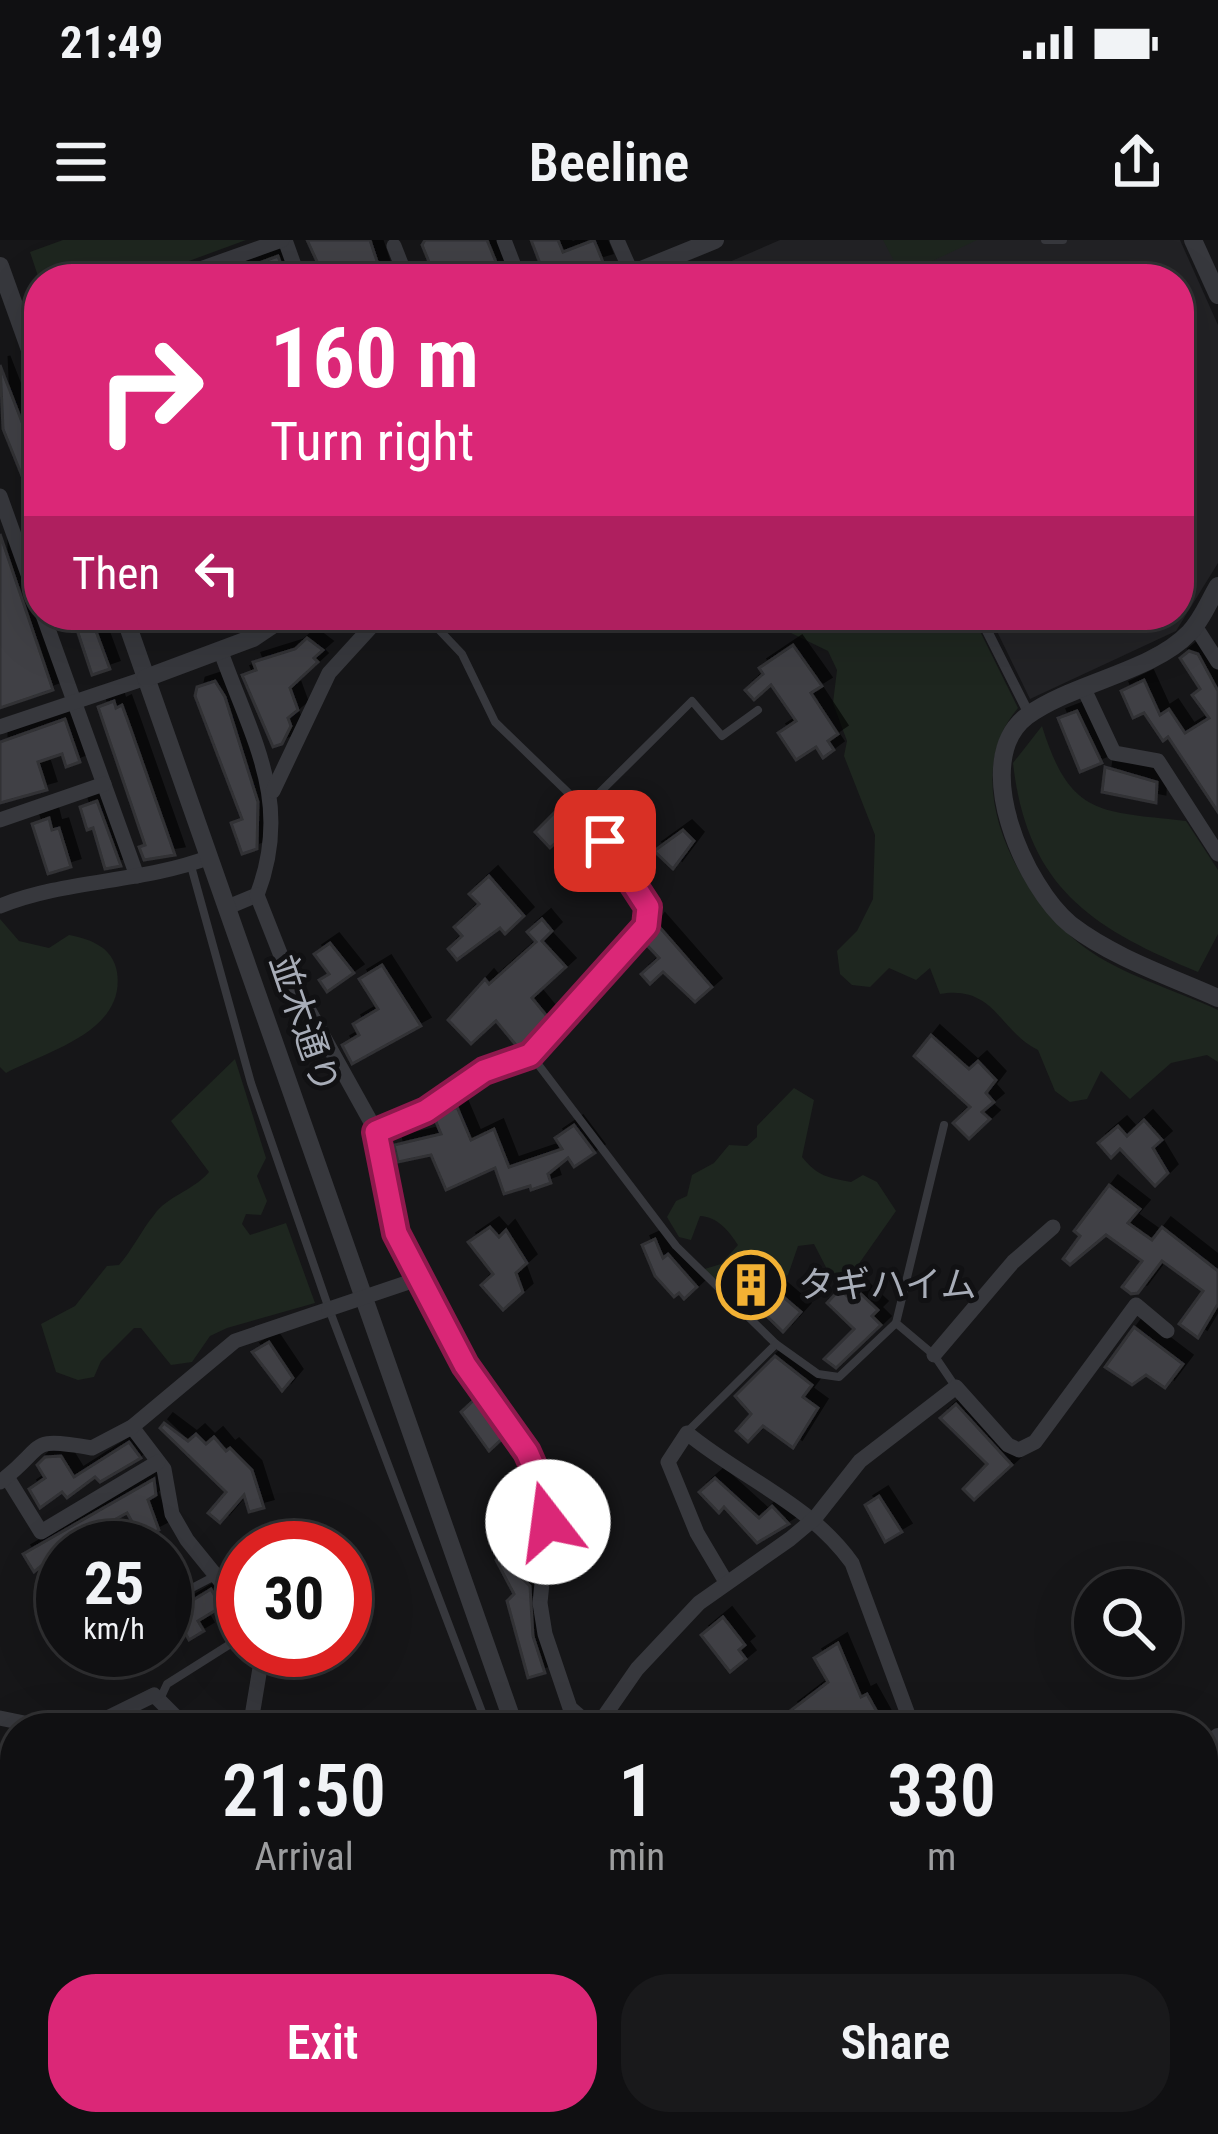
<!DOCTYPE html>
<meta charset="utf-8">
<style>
:root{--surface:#101012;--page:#19191b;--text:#f1f3f6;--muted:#9c9d9f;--line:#303032;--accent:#db2777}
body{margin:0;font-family:"Roboto Condensed","Noto Sans JP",sans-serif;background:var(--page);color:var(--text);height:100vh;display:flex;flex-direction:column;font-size:45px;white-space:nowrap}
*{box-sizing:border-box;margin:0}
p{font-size:39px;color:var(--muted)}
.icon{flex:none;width:66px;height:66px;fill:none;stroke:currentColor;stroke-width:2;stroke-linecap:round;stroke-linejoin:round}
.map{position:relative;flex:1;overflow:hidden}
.side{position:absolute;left:0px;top:1473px;width:1218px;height:423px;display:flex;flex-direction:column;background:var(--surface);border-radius:48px 48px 0 0;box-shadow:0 12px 48px #0002,0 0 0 3px var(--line)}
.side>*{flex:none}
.guide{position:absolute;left:24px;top:24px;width:1170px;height:366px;border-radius:48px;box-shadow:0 12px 48px #0002,0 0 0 3px var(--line);background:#db2777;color:#fff;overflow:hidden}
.controls{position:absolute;left:1074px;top:1329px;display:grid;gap:24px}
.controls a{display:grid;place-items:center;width:108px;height:108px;border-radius:50%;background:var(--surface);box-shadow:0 12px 48px #0002,0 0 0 3px var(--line);font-size:60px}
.speed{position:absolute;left:36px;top:1281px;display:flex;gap:24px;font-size:60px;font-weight:700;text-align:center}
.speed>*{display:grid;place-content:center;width:156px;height:156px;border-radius:50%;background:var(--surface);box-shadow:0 12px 48px #0002,0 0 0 3px var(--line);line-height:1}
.speed small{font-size:30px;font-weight:400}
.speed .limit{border:18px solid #d22;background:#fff;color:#111}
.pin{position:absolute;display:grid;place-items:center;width:102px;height:102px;color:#fff;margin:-51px;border-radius:24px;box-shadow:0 6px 18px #0006}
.me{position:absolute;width:132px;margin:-66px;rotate:345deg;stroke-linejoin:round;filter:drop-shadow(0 0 9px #0008)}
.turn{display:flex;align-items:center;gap:42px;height:252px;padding:0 48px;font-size:54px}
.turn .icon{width:156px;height:156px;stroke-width:2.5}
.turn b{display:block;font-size:84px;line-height:102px}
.then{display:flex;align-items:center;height:114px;padding:0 48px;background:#0003;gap:24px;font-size:45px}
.eta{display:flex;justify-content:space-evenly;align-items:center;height:204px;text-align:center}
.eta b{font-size:72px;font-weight:600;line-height:84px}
.action{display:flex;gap:24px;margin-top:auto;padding:24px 48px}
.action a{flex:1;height:138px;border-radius:48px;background:var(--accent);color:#fff;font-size:48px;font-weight:600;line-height:138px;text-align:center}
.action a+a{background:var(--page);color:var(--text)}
.status{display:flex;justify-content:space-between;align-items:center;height:84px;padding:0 60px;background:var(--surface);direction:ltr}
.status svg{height:33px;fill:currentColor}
header{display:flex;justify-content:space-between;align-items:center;height:156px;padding:0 48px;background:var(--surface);font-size:54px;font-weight:600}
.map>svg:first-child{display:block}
.built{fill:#222225}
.green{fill:#1e261f}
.building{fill:#404145;stroke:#303034;stroke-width:3;filter:url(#shadow)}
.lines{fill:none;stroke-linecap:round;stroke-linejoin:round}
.service{stroke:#37383d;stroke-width:8}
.pedestrian{stroke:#37383d;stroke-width:10}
.minor{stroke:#37383d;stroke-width:15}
.tertiary{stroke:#37383d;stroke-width:18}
.minor-bridge{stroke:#37383d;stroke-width:15}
.route-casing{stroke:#8e194d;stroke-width:30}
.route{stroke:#db2777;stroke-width:21}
.labels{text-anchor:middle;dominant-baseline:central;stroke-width:10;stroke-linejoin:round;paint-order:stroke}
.street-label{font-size:36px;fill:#a8adb8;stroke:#111113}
.poi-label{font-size:36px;fill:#a8adb8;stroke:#111113;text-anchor:start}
</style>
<div class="status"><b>21:49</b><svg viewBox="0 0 49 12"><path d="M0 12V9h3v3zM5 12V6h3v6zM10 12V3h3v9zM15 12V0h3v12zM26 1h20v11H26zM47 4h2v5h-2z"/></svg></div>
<header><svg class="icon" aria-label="menu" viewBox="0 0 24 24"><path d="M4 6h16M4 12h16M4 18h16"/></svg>Beeline<svg class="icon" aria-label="share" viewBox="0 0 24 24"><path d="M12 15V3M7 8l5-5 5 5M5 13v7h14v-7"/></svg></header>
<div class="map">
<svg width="1218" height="1894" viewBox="0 0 1218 1894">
<defs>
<filter id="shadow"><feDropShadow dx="9" dy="-9" stdDeviation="0" flood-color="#0009"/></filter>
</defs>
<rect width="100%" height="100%" fill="#161618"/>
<!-- built -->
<polygon class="built" points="780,0 1180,0 1218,85 1218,323 1176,391 1030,459 989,375 1179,375 1179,39 707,39 704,33"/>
<!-- green -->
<g class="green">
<polygon points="63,0 246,0 140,39 39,39 30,12"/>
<polygon points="883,0 977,0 907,33 895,23"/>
<path d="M729 375H972L1018 468C956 540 1018 657 1084 707 1121 735 1176 750 1218 770V822L1207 815 1171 823 1130 859 1101 831 1087 859 1070 862 1055 851 1038 810C999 791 995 745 940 754L930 728 916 740 889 728 870 747 852 745 840 734 837 711 857 691 873 659 875 595 844 516 847 501 833 463 837 430 828 411 791 393 745 388Z"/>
<path d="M1042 486C1070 577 1100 571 1186 581L1218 630V694L1198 732C1091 688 1027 647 1013 523Z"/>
<path d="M0 679 19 701 49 708 69 695C90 699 113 707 117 732 126 792 47 811 6 833L0 827Z"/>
<path d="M235 819 266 918 257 936 267 961 261 975 246 974 242 984 250 995 286 983 315 1063 227 1088 210 1096 192 1122 171 1125 141 1088H134L101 1121 94 1137 78 1140 56 1132 41 1084 75 1066 107 1026 119 1025C133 1009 141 991 154 975 167 956 193 951 209 932L171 881Z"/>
<path d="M794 848 814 860 802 917C817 936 829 938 851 942L863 935 877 942 896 971 858 1025 842 1036 830 1035 814 1004 798 1006 788 1035 775 1041 754 1025 739 1022 728 1039 734 1060 698 1031 721 1024 738 1005C729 991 718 977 700 976L691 1000 679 997 667 977 676 961 687 956 692 935 714 923 729 905 747 906 757 897V886Z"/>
</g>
<!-- building -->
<g class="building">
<polygon points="307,0 370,0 383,39 325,39"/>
<polygon points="425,0 487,0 503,39 436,39 422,5"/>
<polygon points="531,0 558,0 563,12 594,0 603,22 546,39"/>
<polygon points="278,16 286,39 221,39 221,37"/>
<polygon points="0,125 39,226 39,278 3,189"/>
<polygon points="0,294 53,450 0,468"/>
<polygon points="72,375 90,375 110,429 92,435"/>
<polygon points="307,398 323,410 314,418 318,422 290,448 298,470 288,478 291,486 282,504 273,507 242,435 256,430 253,422 295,409"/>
<polygon points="793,405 822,446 811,453 838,494 828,501 834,510 823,518 816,507 796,520 778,493 796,481 771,445 754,460 745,450 763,434 759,428"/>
<polygon points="1189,411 1198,414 1218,451 1218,572 1168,497 1163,501 1144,473 1133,478 1121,451 1144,440 1160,475 1169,469 1185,493 1209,478 1192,455 1200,449 1180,418"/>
<polygon points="215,441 225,457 258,562 257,609 242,614 231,583 242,579 195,456 197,447"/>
<polygon points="114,461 116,468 122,465 130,487 175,615 144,620 139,607 145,605 98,467"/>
<polygon points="1077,471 1102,523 1080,532 1058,478"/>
<polygon points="65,479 80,522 66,527 62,514 38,522 47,550 0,563 0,502"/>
<polygon points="1105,527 1157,542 1156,563 1102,552"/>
<polygon points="97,561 121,626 105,629 93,588 87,590 80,567"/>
<polygon points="561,566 577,583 550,608 535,592"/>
<polygon points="49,578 52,590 59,588 71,627 48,634 32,584"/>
<polygon points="683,590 694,601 673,629 654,611"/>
<polygon points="489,636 524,676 505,694 500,688 457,720 448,709 462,696 454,687 479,664 469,654"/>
<polygon points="542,679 552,691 542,701 566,727 532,758 551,781 520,810 496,781 471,804 448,780 485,739 489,744 536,702 527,692"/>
<polygon points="656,683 712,747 695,762 663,732 650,744 641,734 659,718 643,701"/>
<polygon points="330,703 354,733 327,752 319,740 329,734 314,714"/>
<polygon points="382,725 421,786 352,824 342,805 359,795 353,784 378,769 359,739"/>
<polygon points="931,795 969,829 978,821 996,840 986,853 994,862 982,872 990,879 969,899 953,883 970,867 914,816"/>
<polygon points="457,867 471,900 494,889 509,927 562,909 555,898 574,885 595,913 574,927 568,918 548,934 551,943 531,950 530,946 504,954 495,928 446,950 431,915 398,922 394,905 441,894 434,877"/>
<polygon points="1144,880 1162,900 1153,908 1168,933 1155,946 1120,909 1111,918 1098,903 1118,886 1127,896"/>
<polygon points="1109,945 1140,969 1128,983 1152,1000 1162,987 1218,1031 1218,1064 1198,1098 1179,1084 1203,1051 1162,1021 1138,1053 1131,1054 1122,1047 1142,1021 1106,995 1070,1025 1063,1019 1080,996 1074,991"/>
<polygon points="490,987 499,997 506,990 527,1023 516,1033 523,1052 503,1070 481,1045 493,1034 468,1002"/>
<polygon points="655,999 663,1018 668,1014 697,1047 684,1059 679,1053 674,1057 655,1036 642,1005"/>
<polygon points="746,1025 801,1072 783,1092 731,1041"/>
<polygon points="840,1049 853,1062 861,1054 878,1070 872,1076 881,1085 836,1128 824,1119 854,1089 827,1063"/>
<polygon points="1134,1087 1183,1124 1165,1148 1146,1135 1132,1145 1105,1127"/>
<polygon points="269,1102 293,1138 282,1151 252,1112"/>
<polygon points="775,1116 812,1145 803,1157 818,1168 793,1208 763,1186 748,1202 736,1191 751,1174 735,1156"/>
<polygon points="475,1159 503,1198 489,1211 461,1172"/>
<polygon points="956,1164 1012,1225 974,1260 963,1249 987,1224 940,1178"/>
<polygon points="164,1183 188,1201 196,1194 206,1204 214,1197 226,1211 230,1208 252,1230 264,1268 249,1272 244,1255 220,1283 208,1273 226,1252 160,1188"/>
<polygon points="129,1202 141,1218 100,1242 95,1237 67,1258 62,1252 40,1268 29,1249 45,1238 37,1225 45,1217 61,1216 74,1237"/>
<polygon points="715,1238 759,1278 772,1266 789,1284 757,1303 724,1267 719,1273 699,1252"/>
<polygon points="154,1239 156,1255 148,1260 159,1290 142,1299 127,1273 63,1308 34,1332 23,1314"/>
<polygon points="879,1256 902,1292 885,1302 865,1265"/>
<polygon points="506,1309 529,1331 522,1338 530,1346 533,1396 545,1433 528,1438 507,1361 514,1354 496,1320"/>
<polygon points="211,1349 221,1367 198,1381 204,1391 189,1400 183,1389 165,1401 165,1377"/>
<polygon points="723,1377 745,1405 739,1410 746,1419 730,1432 701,1395"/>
<polygon points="838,1403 861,1457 867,1454 886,1488 803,1488 790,1471 828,1442 814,1418"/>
</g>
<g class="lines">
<!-- service -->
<g class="service">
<polyline points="1045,0 1063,0"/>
<polyline points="425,375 462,414 495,482 584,568 648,667 647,685 531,815"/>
<polyline points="584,568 692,461 722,496 758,470"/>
<polyline points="191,626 251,843 329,1069 488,1488"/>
<polyline points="944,885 896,1083 934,1115 955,1146"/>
<polyline points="380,892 426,871 484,831 531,815 676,1006 776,1104 688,1191"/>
<polyline points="776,1104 818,1134 839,1137 896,1083"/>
<polyline points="165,1362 213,1337"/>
<polyline points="161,1457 167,1444 243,1396"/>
</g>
<!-- pedestrian -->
<g class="pedestrian">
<polyline points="692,28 696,39"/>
<polyline points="979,375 1029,474"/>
</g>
<!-- minor -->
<g class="minor">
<polyline points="285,0 299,39"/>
<polyline points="504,0 519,39"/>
<polyline points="617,0 632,34"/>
<polyline points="394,6 407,39"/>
<polyline points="172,39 282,0"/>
<polyline points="0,256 39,365"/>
<polyline points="43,375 137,636"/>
<polyline points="1195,386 1218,422"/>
<path d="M221 412C252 499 293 562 257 655L228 667"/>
<polyline points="1083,447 1114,513 1158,521 1218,614"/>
<polyline points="0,487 146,438"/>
<polyline points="273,551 329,433 382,375"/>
<polyline points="0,580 104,544"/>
<polyline points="257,655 287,731 377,893 386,962 418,1039 465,1125 527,1212 542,1246 548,1283 540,1363 545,1394 570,1468 593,1488"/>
<path d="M0 666C67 639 142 643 210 617"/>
<polyline points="934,1115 1013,1022 1053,987"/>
<polyline points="132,1187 164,1229 172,1274 187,1300 243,1369"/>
<polyline points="7,1237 41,1292 158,1222"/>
<path d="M0 1242C48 1206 25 1196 92 1208L132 1187 235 1101 329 1069"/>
<path d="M726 1342 697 1293 668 1222 687 1193C743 1239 809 1263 852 1323L913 1488"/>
<polyline points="0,1478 34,1485 57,1480 70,1488"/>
<polyline points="87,1488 154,1455 187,1488"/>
<polyline points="250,1488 263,1410"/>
<polyline points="596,1488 637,1429 699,1363 790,1299 815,1278 860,1221 956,1147 1008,1205 1019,1210 1035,1202 1136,1065 1167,1091"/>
<polyline points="0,1540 15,1533"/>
<polyline points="506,1894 509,1881"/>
</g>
<!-- tertiary -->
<g class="tertiary">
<polyline points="1193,0 1218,55"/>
<polyline points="0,26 39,135"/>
<polyline points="619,39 715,0"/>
<path d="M1218 346C1209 361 1202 380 1189 393 1152 432 1072 443 1027 476 968 521 1025 648 1071 685 1114 718 1169 736 1218 758"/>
<polyline points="124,375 515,1488"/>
<polyline points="146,438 253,398 287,375"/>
<polyline points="1203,1536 1218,1497"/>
<polyline points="0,1696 15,1696"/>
<polyline points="653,1881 659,1894"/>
</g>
<!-- minor-bridge -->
<polyline class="minor-bridge" points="329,1069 418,1039"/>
</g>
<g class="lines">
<!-- route casing -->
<g class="route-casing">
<polyline id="route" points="548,1282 542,1246 527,1212 465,1125 396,993 376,892 426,871 484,831 530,815 646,686 648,667 605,601"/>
</g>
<!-- route -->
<use href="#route" class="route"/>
</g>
<!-- icons -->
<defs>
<g id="building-ring" transform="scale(3.45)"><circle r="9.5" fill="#111113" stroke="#f2b134" stroke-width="1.5"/><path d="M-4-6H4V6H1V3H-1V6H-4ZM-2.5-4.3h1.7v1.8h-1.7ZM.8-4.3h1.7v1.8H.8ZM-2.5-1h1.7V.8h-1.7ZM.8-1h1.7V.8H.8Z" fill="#f2b134"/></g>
</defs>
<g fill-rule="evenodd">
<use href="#building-ring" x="751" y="1045"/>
</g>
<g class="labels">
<!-- street labels -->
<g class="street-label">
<text transform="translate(304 784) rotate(71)">並木通り</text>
</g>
<!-- poi labels -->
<g class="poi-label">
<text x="798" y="1045">タギハイム</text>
</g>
</g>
</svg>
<div class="controls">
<a><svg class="icon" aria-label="search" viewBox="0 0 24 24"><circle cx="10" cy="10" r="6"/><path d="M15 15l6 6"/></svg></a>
</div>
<div class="speed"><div>25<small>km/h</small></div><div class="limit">30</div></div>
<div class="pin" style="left:605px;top:601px;background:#d93025"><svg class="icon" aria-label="arrive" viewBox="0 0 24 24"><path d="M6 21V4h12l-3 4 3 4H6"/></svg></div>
<svg class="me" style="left:548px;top:1282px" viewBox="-20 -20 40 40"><circle r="19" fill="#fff"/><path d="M0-13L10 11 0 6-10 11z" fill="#db2777"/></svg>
<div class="guide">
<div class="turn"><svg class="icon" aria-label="right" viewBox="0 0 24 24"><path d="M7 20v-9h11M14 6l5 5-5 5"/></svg><div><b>160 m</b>Turn right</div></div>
<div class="then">Then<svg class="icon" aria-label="left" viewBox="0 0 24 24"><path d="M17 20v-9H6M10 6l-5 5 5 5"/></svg></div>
</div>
<section class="side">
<div class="eta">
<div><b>21:50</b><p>Arrival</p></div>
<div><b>1</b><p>min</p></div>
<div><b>330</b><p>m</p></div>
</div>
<div class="action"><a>Exit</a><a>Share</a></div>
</section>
</div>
